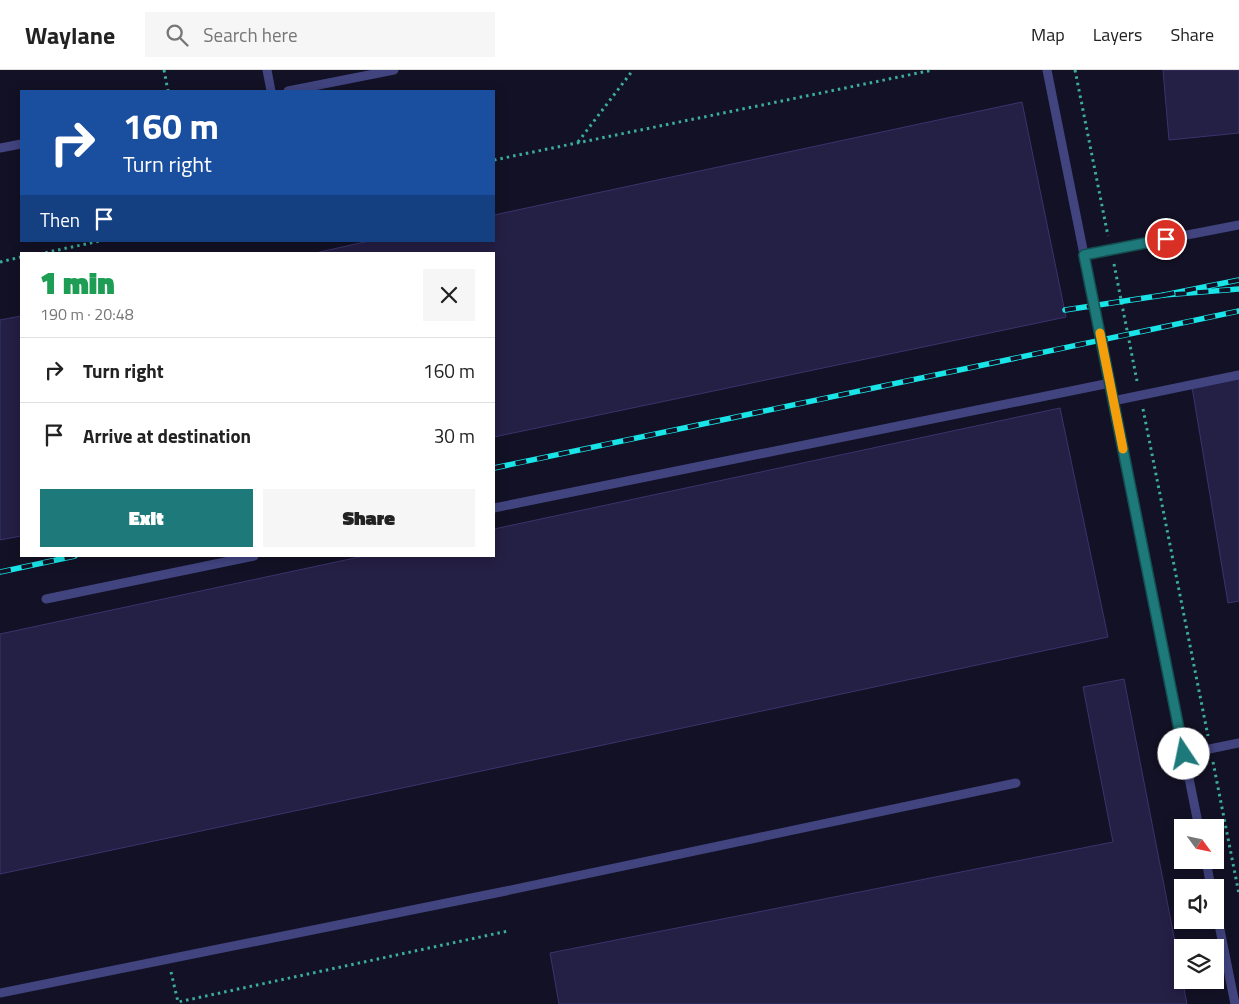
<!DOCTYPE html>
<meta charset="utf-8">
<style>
:root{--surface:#fff;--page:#f6f6f6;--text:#222;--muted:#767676;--line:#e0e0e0;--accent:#1e797b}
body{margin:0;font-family:"Titillium Web",sans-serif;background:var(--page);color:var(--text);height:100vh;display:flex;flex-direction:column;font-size:19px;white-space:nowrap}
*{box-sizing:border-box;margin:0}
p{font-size:16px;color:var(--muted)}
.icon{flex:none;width:28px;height:28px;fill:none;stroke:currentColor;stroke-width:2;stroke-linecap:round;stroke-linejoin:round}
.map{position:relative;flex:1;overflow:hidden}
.side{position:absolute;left:20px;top:182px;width:475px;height:305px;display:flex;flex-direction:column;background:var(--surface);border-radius:0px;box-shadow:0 2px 12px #0003}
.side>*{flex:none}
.hud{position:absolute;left:20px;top:20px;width:475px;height:152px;border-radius:0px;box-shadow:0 2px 12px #0003;background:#1a4fa0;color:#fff;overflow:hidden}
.needle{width:32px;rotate:123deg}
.fabs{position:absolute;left:1174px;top:749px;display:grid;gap:10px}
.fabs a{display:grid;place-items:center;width:50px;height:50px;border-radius:0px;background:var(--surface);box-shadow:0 2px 12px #0003;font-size:25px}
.pin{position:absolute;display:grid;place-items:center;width:42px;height:42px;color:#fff;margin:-21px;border:2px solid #fff;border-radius:50%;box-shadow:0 1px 5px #0007}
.me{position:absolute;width:55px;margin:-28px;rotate:349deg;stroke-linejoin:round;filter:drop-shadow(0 0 4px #0008)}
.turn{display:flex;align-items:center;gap:18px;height:105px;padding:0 20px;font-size:22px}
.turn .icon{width:65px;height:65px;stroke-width:2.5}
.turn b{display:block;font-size:35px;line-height:42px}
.then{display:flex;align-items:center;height:48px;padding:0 20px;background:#0003;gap:10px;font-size:19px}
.round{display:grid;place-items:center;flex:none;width:52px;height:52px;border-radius:0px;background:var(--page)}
.summary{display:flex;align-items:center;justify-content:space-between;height:85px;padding:0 20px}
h1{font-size:30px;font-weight:800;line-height:38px;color:#1e9e55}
.button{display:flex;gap:10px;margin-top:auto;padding:10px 20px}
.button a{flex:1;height:58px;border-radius:0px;background:var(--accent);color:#fff;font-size:20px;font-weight:800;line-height:58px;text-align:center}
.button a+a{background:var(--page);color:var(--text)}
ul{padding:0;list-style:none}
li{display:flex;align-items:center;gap:15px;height:65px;padding:0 20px;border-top:1px solid var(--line)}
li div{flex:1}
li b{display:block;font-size:19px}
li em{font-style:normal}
header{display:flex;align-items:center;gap:30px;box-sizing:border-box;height:70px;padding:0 25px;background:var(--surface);border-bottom:1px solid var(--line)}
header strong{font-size:24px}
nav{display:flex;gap:28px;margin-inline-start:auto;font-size:18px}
.search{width:350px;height:45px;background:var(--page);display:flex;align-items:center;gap:12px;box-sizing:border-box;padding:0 18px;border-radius:0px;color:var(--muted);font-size:19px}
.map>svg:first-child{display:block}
.building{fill:#241f44;stroke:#3a346d}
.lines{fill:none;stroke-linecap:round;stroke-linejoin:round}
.path{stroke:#3cac9c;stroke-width:3;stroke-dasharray:2.5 4;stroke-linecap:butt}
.service{stroke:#41447f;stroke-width:9}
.rail-casing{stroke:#19e4e7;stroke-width:5.5}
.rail{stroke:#131125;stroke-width:4;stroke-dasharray:11;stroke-linecap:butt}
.route-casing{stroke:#144f50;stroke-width:12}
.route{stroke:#1e797b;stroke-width:9}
.slow{stroke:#f59e0b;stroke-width:9}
</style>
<header>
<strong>Waylane</strong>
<div class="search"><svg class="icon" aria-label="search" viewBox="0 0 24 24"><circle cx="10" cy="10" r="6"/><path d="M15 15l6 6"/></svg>Search here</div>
<nav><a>Map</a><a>Layers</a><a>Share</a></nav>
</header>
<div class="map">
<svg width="1239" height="934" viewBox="0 0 1239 934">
<rect width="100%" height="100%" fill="#131125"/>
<!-- building -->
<g class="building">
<polygon points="1163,0 1239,0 1239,63 1169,70"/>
<polygon points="1022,32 1066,247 494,367 494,184 311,184 369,171 494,171 494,145"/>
<polygon points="21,246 21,466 0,470 0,250"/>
<polygon points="1239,309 1239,531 1228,533 1192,317"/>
<polygon points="1060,338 1108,567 0,804 0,564 364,486 494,486 494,459"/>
<polygon points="1124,609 1187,934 559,934 550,883 1113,772 1083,617"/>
</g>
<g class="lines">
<!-- path -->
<g class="path">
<polyline points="164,0 168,21"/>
<polyline points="1075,0 1108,166"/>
<polyline points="578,72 633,0"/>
<polyline points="494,90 933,0"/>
<polyline points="39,184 100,171"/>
<polyline points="0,192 21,187"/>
<polyline points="1114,194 1137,311"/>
<polyline points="1143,339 1208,666"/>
<polyline points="1213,692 1239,824"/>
<polyline points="171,902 178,932 508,861"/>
</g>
<!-- service -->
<g class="service">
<polyline points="267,0 271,21"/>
<polyline points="1047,0 1199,758"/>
<polyline points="288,21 394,0"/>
<polyline points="0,78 21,74"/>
<polyline points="1084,185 1239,155"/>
<polyline points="1113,331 1239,305"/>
<polyline points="494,438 1110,313"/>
<polyline points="46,529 254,486"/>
<polyline points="1185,684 1239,673"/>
<polyline points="1206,790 1211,818"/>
<polyline points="1215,835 1235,934"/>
<polyline points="0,923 501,822 1016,713"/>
</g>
<!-- rail casing -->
<g class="rail-casing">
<g id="rail">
<polyline points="1239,210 1164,225 1239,219"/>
<polyline points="1065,240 1164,225"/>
<polyline points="494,398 1239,241"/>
<polyline points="0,502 75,486"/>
</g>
</g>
<!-- rail -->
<use href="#rail" class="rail"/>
</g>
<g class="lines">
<!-- route casing -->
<g class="route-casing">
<polyline id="route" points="1166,169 1084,185 1184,684"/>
</g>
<!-- route -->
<use href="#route" class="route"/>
<!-- slow -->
<polyline class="slow" points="1100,263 1123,379"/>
</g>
</svg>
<div class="fabs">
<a><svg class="needle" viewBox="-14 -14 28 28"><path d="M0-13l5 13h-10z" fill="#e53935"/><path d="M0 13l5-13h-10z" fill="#767676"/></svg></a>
<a><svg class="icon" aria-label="sound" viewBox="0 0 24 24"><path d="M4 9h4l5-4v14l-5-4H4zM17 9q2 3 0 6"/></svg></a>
<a><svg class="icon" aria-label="layers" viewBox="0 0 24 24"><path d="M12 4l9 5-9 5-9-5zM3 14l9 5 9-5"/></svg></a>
</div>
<div class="pin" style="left:1166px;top:169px;background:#d93025"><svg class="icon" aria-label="arrive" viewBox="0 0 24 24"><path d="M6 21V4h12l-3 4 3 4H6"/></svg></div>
<svg class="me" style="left:1184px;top:684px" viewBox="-20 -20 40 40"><circle r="19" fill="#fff"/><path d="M0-13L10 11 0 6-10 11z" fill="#1e797b"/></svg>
<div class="hud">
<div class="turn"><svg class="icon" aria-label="right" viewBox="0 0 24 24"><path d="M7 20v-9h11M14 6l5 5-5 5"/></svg><div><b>160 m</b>Turn right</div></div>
<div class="then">Then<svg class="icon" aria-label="arrive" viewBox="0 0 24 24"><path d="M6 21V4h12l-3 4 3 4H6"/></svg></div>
</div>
<section class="side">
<div class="summary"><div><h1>1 min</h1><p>190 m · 20:48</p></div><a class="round"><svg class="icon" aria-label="close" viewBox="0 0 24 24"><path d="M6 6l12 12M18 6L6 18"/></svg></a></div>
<ul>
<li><svg class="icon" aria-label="right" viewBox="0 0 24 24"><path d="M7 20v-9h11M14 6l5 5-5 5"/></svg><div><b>Turn right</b></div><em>160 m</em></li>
<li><svg class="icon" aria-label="arrive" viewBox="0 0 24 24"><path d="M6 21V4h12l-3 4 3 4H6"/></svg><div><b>Arrive at destination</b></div><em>30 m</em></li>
</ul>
<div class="button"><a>Exit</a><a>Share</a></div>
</section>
</div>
